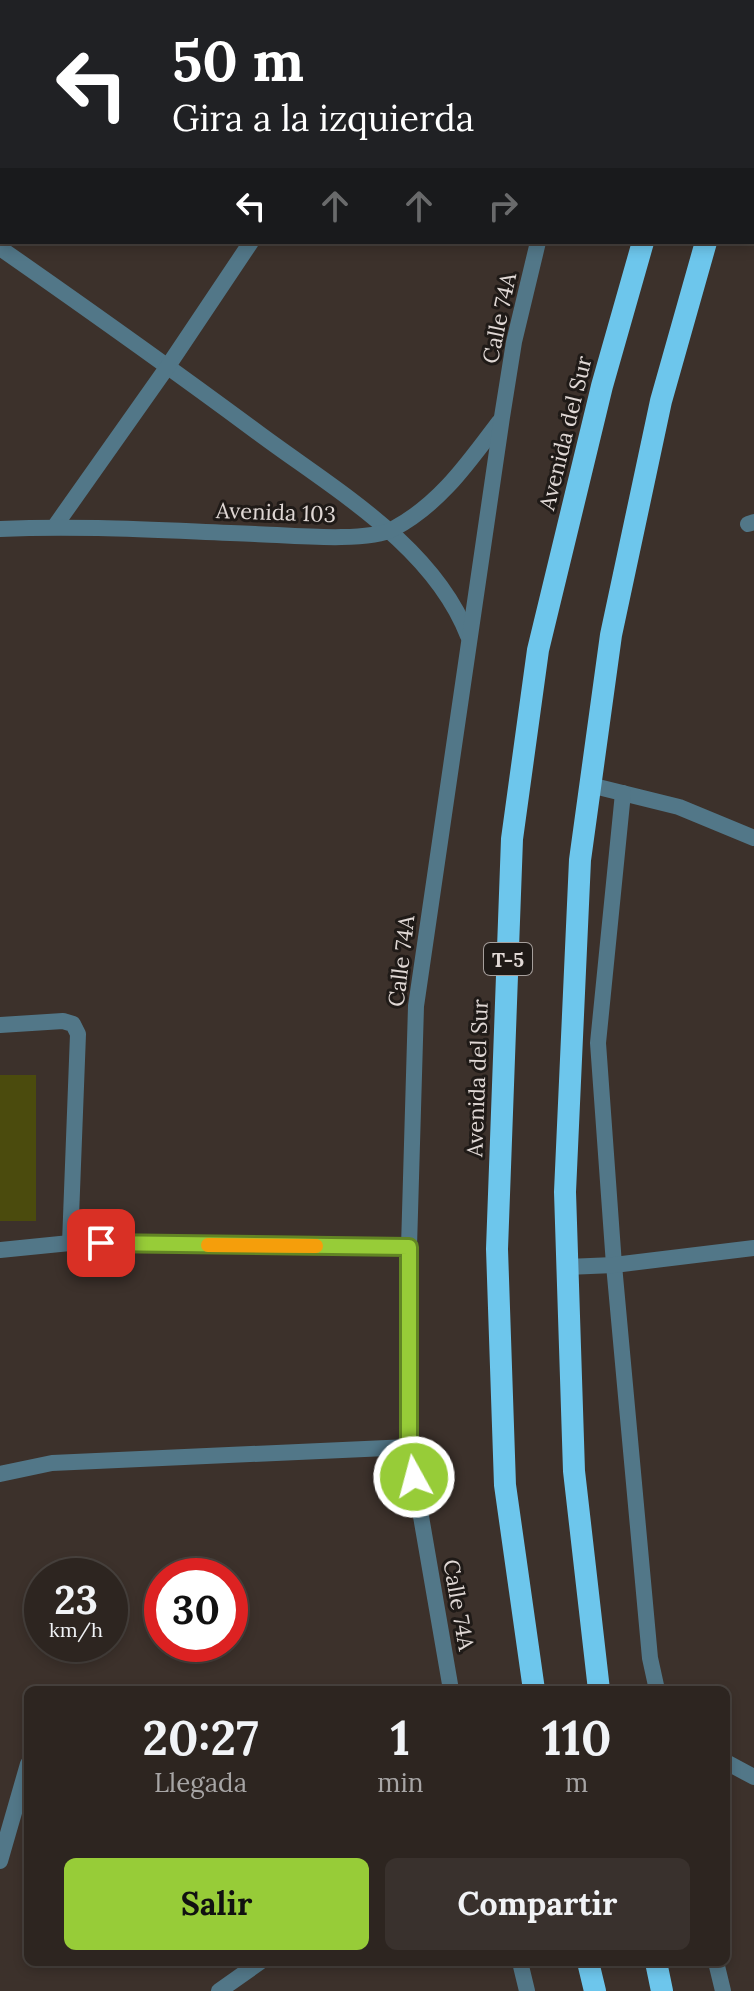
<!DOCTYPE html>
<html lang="es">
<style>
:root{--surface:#2d2520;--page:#39312d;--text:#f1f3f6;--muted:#a7a5a5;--line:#48423e;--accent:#97cc38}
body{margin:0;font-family:Lora,serif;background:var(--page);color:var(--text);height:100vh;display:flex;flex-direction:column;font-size:30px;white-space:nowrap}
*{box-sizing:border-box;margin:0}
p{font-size:26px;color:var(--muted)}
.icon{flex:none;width:44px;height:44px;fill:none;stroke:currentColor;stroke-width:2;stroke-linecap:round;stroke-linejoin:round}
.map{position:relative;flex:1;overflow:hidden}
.panel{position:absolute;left:24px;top:1686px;width:706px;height:280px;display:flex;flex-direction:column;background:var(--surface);border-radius:12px;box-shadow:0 4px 12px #0003,0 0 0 2px var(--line)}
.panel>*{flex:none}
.banner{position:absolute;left:0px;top:0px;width:754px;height:244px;box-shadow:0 4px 12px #0003,0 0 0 2px var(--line);background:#202124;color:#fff;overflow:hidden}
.speed{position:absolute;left:24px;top:1558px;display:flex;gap:16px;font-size:40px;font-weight:700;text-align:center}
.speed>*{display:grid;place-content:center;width:104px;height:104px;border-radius:50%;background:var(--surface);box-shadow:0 4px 12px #0003,0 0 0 2px var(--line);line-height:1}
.speed small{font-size:20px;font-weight:400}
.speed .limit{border:12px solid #d22;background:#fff;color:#111}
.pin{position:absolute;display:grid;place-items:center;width:68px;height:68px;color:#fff;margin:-34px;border-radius:16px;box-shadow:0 4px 12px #0006}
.me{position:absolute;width:88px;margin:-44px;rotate:353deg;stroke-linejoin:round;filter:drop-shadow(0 0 6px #0008)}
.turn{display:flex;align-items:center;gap:28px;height:168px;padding:0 40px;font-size:36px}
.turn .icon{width:104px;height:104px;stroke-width:2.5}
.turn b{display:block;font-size:56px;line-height:68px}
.lanes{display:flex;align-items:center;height:76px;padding:0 40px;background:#0003;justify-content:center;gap:40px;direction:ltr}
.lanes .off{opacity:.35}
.eta{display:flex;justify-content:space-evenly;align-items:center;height:136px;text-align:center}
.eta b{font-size:48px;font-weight:800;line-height:56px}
.cta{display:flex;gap:16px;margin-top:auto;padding:16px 40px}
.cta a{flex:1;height:92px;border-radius:12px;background:var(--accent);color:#111;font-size:32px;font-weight:800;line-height:92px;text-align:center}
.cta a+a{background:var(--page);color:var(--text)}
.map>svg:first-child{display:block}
.green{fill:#4b4b0d}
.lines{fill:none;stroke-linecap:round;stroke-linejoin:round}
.minor{stroke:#527788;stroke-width:16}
.trunk{stroke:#6dc6ec;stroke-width:22}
.route-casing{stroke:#628524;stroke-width:20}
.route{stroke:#97cc38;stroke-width:14}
.slow{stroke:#f59e0b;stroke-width:14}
.labels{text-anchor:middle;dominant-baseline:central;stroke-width:6;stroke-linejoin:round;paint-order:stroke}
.shield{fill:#1f1a17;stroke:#a69f9c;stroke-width:2}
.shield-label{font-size:20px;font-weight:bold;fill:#e0d8d5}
.street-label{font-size:22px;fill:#e0d8d5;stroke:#1f1a17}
</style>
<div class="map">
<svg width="754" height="1991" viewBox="0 0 754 1991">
<rect width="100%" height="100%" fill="#3c312b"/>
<!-- green -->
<rect class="green" x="0" y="1075" width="36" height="146"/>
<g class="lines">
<!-- minor -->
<g class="minor">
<polyline points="64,2 65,0"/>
<polyline points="410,2 412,0"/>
<polyline points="644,2 645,0"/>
<polyline points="0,95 2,93"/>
<path d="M0 248C86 308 172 369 257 432 332 488 433 545 468 636"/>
<polyline points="748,524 754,522"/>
<polyline points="55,526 168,366 251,242"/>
<path d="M0 529C85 525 170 531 255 534 287 535 367 543 393 529 440 504 468 463 499 422"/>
<polyline points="590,785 679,807 754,838"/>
<polyline points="623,793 598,1043 614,1265 650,1658 657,1690"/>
<polyline points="0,1025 63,1021 73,1024 78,1034 70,1243"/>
<polyline points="0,1250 70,1243 409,1247"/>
<polyline points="567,1267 614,1265 754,1248"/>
<polyline points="0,1474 52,1463 409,1447"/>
<polyline points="451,1690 409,1447 409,1247 416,1006 502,417 514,342 538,242"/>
<polyline points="726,1762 754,1777"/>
<polyline points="0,1861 28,1764"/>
<polyline points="520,1962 527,1991"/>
<polyline points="716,1962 723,1991"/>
<polyline points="219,1991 260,1962"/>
</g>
<!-- trunk -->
<g class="trunk">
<polyline points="731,2 731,0"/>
<polyline points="752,103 754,98"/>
<polyline points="534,1690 505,1485 497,1249 512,839 538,650 602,386 643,242"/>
<polyline points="599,1690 574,1471 565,1192 580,860 611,635 661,401 706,242"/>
<polyline points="588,1962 595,1991"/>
<polyline points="656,1962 662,1991"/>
</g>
</g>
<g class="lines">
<!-- route casing -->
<g class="route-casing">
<polyline id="route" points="101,1243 409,1247 409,1447 414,1477"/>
</g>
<!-- route -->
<use href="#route" class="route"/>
<!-- slow -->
<polyline class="slow" points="208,1245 316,1246"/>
</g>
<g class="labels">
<!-- shield labels -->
<rect class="shield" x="484" y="943" width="48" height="32" rx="6"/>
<g class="shield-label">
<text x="508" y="959">T-5</text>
</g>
<!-- street labels -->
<g class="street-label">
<text transform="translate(499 318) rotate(-78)">Calle 74A</text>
<text transform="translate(565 433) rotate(-76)">Avenida del Sur</text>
<text transform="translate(276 512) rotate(2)">Avenida 103</text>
<text transform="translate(401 961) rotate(-83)">Calle 74A</text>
<text transform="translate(477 1078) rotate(-88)">Avenida del Sur</text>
<text transform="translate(459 1605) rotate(80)">Calle 74A</text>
</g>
</g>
</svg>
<div class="speed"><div>23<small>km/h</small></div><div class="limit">30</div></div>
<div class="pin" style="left:101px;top:1243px;background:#d93025"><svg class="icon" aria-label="arrive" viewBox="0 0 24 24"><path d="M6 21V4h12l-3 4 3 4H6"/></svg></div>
<svg class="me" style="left:414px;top:1477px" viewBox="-20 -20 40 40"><circle r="17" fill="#97cc38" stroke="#fff" stroke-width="3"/><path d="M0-11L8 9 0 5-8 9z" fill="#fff"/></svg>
<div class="banner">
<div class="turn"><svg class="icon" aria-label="left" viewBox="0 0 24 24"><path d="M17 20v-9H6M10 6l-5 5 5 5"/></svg><div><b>50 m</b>Gira a la izquierda</div></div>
<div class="lanes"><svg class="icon" aria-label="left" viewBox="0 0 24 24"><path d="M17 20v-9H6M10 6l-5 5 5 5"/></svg><svg class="icon off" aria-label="ahead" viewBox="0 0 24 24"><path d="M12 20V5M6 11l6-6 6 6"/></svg><svg class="icon off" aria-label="ahead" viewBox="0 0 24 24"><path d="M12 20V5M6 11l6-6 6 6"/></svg><svg class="icon off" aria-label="right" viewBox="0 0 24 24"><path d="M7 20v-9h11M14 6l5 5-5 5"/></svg></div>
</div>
<section class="panel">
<div class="eta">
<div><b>20:27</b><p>Llegada</p></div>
<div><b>1</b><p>min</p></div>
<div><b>110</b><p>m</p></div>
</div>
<div class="cta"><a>Salir</a><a>Compartir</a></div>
</section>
</div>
